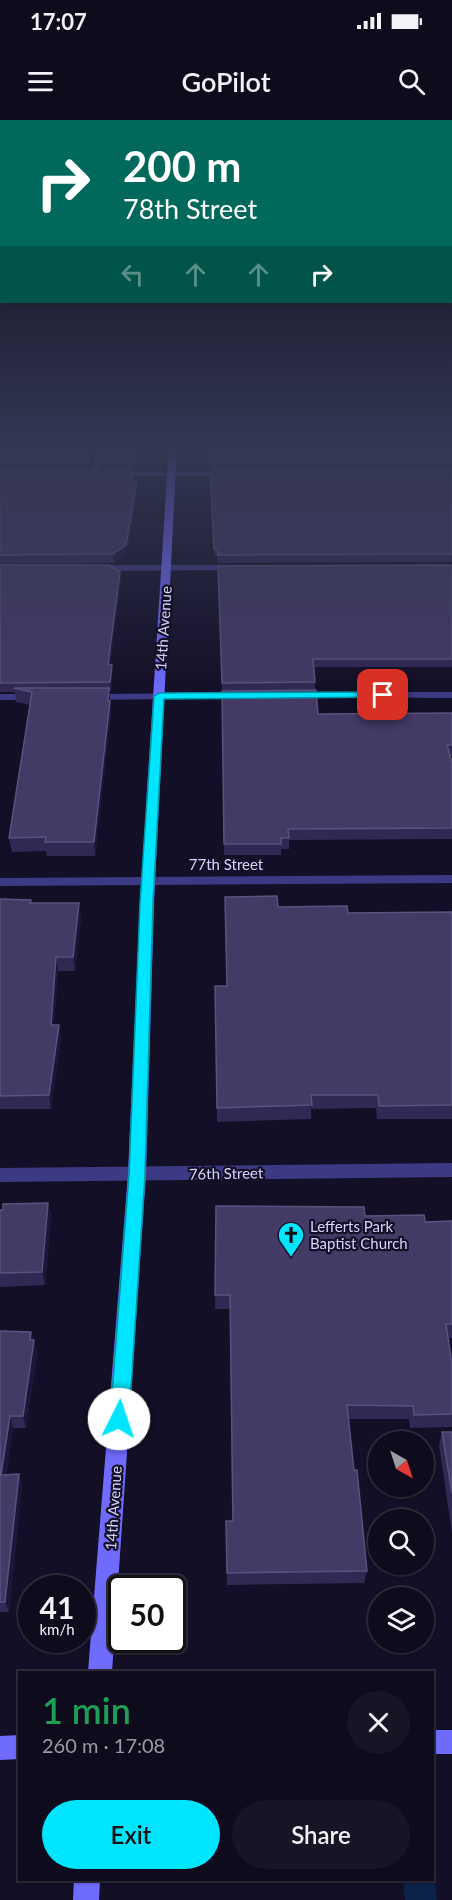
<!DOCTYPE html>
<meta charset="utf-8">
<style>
:root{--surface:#0e0b1c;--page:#171425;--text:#f1f3f6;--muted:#9b9ba3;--line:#2e2b3b;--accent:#00e5ff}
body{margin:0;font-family:Lato,sans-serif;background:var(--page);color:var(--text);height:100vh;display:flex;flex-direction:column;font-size:22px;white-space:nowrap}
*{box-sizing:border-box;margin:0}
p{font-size:20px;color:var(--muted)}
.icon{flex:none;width:33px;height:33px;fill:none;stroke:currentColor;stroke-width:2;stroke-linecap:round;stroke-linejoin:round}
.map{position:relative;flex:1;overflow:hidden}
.details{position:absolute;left:18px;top:1551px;width:416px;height:210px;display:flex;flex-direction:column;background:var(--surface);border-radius:0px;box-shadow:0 2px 4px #0004,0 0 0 2px var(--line)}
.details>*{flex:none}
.guide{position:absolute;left:0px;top:0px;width:453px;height:183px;box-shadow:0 2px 4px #0004,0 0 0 2px var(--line);background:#00695c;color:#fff;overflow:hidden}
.needle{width:39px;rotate:141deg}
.controls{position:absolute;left:368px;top:1311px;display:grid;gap:12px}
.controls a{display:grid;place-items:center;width:66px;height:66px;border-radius:50%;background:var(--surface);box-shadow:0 2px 4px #0004,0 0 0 2px var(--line);font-size:30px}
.speed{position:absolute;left:18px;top:1455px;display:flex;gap:12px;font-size:30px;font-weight:700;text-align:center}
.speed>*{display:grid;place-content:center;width:78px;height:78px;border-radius:50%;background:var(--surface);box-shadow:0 2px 4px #0004,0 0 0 2px var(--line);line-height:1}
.speed small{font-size:15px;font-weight:400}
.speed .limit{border:3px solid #111;border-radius:9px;background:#fff;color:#111}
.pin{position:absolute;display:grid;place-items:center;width:51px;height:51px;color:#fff;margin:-26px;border-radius:12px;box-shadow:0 3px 9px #0006}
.me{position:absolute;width:66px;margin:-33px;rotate:4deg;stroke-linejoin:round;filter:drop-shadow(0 0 4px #0008)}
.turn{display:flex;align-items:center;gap:21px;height:126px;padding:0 24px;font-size:27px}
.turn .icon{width:78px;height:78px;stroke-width:2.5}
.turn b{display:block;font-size:42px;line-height:51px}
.lanes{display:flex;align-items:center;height:57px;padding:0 24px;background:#0003;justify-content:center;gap:30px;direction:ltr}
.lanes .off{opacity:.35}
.round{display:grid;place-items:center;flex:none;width:63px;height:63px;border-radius:32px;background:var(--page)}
.headline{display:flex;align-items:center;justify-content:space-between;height:102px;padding:0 24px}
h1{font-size:36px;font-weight:600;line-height:45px;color:#1e9e55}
.primary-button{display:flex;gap:12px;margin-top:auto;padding:12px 24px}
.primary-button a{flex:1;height:69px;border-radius:36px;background:var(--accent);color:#111;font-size:24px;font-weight:600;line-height:69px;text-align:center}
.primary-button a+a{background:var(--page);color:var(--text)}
.status{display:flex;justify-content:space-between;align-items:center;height:42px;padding:0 30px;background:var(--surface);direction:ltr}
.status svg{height:16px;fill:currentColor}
header{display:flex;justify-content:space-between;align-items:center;height:78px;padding:0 24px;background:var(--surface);font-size:27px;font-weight:600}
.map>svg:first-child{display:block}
.water{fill:#0c2248}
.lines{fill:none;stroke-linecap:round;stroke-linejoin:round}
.lane{fill:#3d3a85;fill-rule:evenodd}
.street{fill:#3d3a85;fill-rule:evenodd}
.secondary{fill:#6f6bff;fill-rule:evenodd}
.wall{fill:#312854}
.shaded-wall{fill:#1d163a}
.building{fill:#433a66;stroke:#5a527e;stroke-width:1.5}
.route{fill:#00e5ff;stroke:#0095a6;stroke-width:1.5}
.labels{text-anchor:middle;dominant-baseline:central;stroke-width:4.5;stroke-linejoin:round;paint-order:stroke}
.street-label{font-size:15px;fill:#d9d4ff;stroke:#130f26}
.poi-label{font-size:15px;fill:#d9d4ff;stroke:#130f26;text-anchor:start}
</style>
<div class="status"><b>17:07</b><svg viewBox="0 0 49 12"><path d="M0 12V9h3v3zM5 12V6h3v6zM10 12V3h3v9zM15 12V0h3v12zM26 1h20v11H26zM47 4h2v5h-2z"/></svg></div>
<header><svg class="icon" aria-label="menu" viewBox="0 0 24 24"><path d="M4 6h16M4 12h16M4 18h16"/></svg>GoPilot<svg class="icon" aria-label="search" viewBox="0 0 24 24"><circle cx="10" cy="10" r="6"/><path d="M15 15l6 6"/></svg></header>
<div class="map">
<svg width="452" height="1780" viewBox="0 0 452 1780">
<rect width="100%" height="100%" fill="#130f26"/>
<!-- water -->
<polygon class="water" points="432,1753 434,1753 437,1780 405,1780 403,1760 432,1760"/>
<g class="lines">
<!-- lane -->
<polygon class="lane" points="94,326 102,326 99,355 95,357 91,355"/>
<!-- street -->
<g class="street">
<polygon points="111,352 231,352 235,354 231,356 111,356"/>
<polygon points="239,445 244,448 242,450 95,451 90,448 95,445"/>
<polygon points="297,572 452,572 452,578 293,577 292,575"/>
<polygon points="240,573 244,574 244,578 90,580 85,577 90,574"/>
<polygon points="0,574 36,574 41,577 36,580 0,580"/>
<polygon points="452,755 452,763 0,766 0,758"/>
<polygon points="452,1043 452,1057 0,1062 0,1048"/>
</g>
<!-- secondary -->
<g class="secondary">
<polygon points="169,326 177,326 154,783 146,1054 112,1552 88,1552 128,1054 140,783"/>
<rect x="432" y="1610" width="20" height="24"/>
<polygon points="20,1615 20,1639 0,1640 0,1616"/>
<polygon points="74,1760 100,1760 99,1780 73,1780"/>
</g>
</g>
<!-- wall -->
<g class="wall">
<polygon points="0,326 92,326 89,350 133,361 137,369 127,434 114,443 0,444"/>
<polygon points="103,326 137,326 134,350 102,350 101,342"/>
<polygon points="210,326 452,326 452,349 210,350"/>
<polygon points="452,350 452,442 218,443 217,436 214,436 210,351"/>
<polygon points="0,445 120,452 121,461 110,544 112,554 111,571 109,571 111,594 95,736 47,736 46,731 12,732 9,718 30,585 16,582 15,572 0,572"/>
<polygon points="452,445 452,547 314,547 315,562 315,570 318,594 452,593 452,636 450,636 452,643 452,719 289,720 289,729 281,729 281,735 224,735 222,571 218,446"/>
<polygon points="0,779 31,780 32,783 81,797 75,851 58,851 54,905 59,905 61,919 51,989 0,989"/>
<polygon points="278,787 348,793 452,792 452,999 377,999 376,988 311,989 311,999 217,1002 215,866 227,866"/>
<polygon points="48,1083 51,1097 45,1165 0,1167 0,1090"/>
<polygon points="216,1086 365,1096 425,1102 452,1101 452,1218 448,1218 452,1244 452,1307 410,1308 409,1299 348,1299 354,1350 367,1451 364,1463 227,1465 226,1401 232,1401 230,1189 215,1189"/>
<polygon points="0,1211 31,1212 33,1220 34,1220 37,1233 26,1308 13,1308 6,1355 19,1354 22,1366 9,1492 0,1492"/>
<polygon points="442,1312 452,1312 452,1413 439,1325"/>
</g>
<!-- shaded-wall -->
<g class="shaded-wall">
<polygon points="90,326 92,326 89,350 89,342"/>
<polygon points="136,326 137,326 134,350 134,342"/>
<polygon points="137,361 137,369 127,434 114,443 113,434"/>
<polygon points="120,452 121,461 109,553 108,544"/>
<polygon points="112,545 112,554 111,571 110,562"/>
<polygon points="109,568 111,594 95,736 94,722"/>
<polygon points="79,783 81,797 75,851 73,837"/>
<polygon points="56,837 58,851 53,919 51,905"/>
<polygon points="59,905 61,919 51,989 49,975"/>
<polygon points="48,1083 51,1097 45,1165 42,1152"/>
<polygon points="31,1212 34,1223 34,1220 37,1233 26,1308 23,1296"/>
<polygon points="10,1296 13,1308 5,1367 1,1355"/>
<polygon points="19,1354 22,1366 9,1492 5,1482"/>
</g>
<!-- building -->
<g class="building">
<polygon points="0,326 90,326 89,342 0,343"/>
<polygon points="103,326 136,326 134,342 101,342"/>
<polygon points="210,326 452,326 452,342 210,343"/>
<polygon points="452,350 452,434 218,435 217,429 214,429 210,351"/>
<polygon points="0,351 133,351 132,361 137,361 126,425 113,434 0,435"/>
<polygon points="0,445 109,445 120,452 108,544 112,545 110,562 0,563"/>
<polygon points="452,445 452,539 313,539 315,562 222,563 218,446"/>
<polygon points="14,568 109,568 108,581 110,581 94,722 45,722 46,717 9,718 32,572"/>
<polygon points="316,570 318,594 452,593 452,625 447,625 452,643 452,708 288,709 289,718 281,718 281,724 224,724 222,571"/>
<polygon points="277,776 278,787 347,786 348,793 452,792 452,985 379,986 378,975 311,975 312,985 217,988 215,866 227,866 225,777"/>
<polygon points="0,779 31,780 30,783 79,783 73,837 56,837 51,905 59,905 49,975 0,976"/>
<polygon points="48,1083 42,1152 0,1153 0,1090 3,1090 3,1084"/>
<polygon points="216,1086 364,1087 365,1096 424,1095 425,1102 452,1101 452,1204 446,1204 452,1244 452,1294 414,1295 413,1286 347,1285 354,1350 357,1350 367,1451 227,1453 226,1401 233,1401 230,1175 215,1175"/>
<polygon points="0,1211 31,1212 30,1220 34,1220 23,1296 10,1296 1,1355 19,1354 5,1482 0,1482"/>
<polygon points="442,1312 452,1312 452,1373"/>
</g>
<!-- sky -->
<linearGradient id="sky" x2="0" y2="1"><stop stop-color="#0a0815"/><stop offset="0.57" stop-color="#333752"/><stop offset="1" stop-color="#333752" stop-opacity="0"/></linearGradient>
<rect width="452" height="575" fill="url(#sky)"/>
<!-- route -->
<polygon class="route" points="383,572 386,573 386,577 164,579 153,783 145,1054 129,1299 126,1306 119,1308 113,1306 110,1299 129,1054 140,783 154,576 159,573"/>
<!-- icons -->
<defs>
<g id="church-pin" transform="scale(1.35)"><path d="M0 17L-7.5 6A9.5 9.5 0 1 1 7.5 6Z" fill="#00e5ff" stroke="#130f26"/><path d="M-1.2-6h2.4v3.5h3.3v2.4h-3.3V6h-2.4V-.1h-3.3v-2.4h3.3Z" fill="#111"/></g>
</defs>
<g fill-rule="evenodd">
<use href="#church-pin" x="291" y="1115"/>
</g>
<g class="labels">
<!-- street labels -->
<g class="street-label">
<text transform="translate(163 508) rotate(-86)">14th Avenue</text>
<text x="226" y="744">77th Street</text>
<text transform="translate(226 1053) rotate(-1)">76th Street</text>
<text transform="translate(113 1388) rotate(-86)">14th Avenue</text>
</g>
<!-- poi labels -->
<g class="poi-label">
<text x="310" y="1106">Lefferts Park<tspan x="310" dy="17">Baptist Church</tspan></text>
</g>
</g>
</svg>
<div class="controls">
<a><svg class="needle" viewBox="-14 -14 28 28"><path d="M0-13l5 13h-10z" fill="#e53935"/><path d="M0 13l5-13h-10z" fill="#9b9ba3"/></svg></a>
<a><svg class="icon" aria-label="search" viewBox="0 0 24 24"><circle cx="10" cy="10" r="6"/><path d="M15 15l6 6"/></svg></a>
<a><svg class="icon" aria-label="layers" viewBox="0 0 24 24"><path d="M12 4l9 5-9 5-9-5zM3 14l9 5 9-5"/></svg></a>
</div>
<div class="speed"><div>41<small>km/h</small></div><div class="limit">50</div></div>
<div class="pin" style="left:383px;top:575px;background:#d93025"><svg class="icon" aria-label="arrive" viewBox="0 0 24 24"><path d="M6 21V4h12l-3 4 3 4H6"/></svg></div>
<svg class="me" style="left:119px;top:1299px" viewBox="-20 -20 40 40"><circle r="19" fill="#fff"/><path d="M0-13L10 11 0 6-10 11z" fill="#00e5ff"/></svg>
<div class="guide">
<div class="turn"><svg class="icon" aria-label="right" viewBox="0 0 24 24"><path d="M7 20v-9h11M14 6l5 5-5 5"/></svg><div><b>200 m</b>78th Street</div></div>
<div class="lanes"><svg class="icon off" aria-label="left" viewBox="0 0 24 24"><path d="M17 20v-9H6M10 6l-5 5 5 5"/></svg><svg class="icon off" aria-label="ahead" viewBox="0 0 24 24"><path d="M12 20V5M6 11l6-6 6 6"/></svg><svg class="icon off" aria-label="ahead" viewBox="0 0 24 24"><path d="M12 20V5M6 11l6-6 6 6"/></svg><svg class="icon" aria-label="right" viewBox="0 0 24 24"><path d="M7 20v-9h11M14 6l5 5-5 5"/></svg></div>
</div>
<section class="details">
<div class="headline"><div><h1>1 min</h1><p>260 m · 17:08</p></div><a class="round"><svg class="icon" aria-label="close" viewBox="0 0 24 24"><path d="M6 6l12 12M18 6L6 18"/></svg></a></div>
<div class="primary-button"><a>Exit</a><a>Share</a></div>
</section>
</div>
